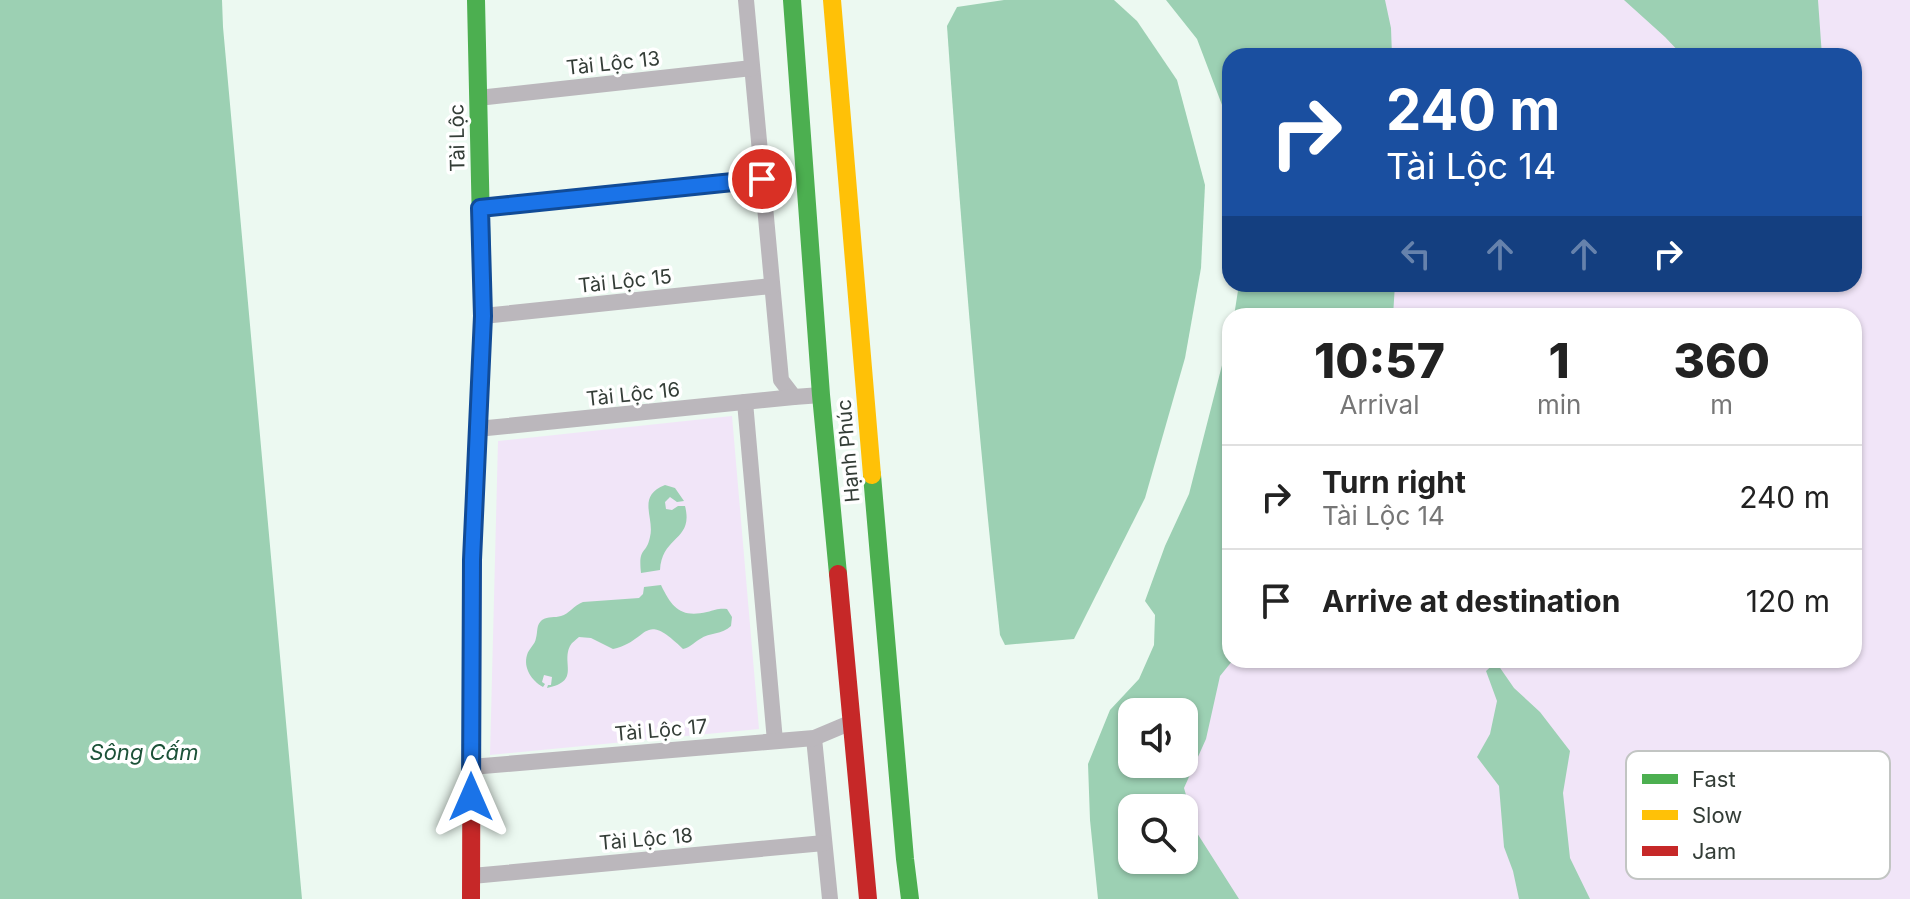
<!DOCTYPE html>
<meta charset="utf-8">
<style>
:root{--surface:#fff;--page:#f2f2f2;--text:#222;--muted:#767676;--line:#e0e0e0}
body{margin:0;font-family:Inter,sans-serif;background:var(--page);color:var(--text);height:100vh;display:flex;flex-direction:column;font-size:30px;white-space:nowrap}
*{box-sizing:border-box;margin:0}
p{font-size:26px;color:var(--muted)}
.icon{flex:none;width:44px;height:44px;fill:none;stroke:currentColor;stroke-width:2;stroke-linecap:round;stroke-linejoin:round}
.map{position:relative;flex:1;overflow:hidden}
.side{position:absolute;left:1222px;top:308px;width:640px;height:360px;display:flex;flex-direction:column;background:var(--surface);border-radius:24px;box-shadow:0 2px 6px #0004}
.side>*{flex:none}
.guide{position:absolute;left:1222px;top:48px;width:640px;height:244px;border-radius:24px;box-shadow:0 2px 6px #0004;background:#1a4fa0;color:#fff;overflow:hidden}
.tools{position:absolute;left:1118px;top:698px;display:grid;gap:16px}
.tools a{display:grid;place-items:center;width:80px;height:80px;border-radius:16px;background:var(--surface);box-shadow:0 2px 6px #0004;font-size:40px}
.pin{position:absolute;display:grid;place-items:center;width:68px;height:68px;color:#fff;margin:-34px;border:4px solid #fff;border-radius:50%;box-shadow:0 2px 8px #0007}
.me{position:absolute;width:88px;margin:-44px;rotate:0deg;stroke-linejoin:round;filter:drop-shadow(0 0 6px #0008)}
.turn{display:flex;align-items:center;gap:28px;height:168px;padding:0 32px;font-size:36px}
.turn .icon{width:104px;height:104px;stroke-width:2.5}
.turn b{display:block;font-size:56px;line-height:68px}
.lanes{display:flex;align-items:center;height:76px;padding:0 32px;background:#0003;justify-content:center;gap:40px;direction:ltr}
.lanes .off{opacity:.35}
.eta{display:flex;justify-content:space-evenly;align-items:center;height:136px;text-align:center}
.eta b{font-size:48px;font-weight:800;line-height:56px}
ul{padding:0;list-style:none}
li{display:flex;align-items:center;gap:24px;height:104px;padding:0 32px;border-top:2px solid var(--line)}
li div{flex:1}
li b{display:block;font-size:30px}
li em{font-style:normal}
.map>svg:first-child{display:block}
.green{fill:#f1e5f8}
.water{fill:#9cd0b3;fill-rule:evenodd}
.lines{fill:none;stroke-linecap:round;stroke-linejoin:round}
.street{stroke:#bbb7bc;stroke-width:16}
.fast{stroke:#4caf50;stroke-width:18}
.slow{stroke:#ffc107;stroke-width:18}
.jam{stroke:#c62828;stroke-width:18}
.route-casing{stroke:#114b97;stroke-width:20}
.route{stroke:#1a73e8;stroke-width:14}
.labels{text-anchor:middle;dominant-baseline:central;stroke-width:7;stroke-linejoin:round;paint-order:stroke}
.street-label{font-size:20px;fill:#343d37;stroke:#fff}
.water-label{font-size:22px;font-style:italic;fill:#1c5238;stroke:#fff}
.key{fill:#fff;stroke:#c2c5c3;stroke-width:2}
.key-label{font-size:22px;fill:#343d37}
</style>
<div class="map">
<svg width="1910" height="899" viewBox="0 0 1910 899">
<rect width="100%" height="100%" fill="#ecf9f1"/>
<!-- green -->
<g class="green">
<polygon points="1247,0 1910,0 1910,899 1195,899 1184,860 1184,808 1150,808 1184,764 1184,712 1230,660 1854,660 1854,316 1298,316 1287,284 1854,284 1854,56 1276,56"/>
<polygon points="732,416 759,729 490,755 498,441"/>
</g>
<!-- water -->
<g class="water">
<polygon points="0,0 222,0 223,27 302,899 0,899"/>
<path d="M1004 0H1114L1137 21 1177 80 1205 185 1201 268 1185 358 1145 498 1074 639 1005 645 1000 635C978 433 961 229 947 26L957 7Z"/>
<polygon points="1166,0 1385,0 1391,28 1392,56 1230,56 1230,126 1197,39"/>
<polygon points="1624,0 1818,0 1822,56 1683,56 1665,37"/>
<polygon points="1239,284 1395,284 1393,316 1234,316"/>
<path d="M1230 334V660H1233L1220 676 1206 739 1184 788 1197 833 1239 899H1098L1090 820 1088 764 1110 710 1139 679 1154 645 1155 615 1145 601 1165 546 1189 494ZM1184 712V764H1132V712ZM1184 808V860H1132V808Z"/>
<path d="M665 485 675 488 684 501 677 502 670 497 665 502 666 509 672 510 678 506H685C694 541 662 535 660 570L641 573C638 546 646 556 650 537 655 518 636 496 665 485Z"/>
<path d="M661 585C672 608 681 618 707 612 715 610 719 608 727 609L732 617 731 626C722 635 710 632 700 639 693 643 691 647 683 649 642 609 650 641 613 649L591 638 579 637C576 640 572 642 570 646 561 664 581 681 547 688L548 685H551L552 677 544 675 542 682 545 684 543 687C532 681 523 668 527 655 529 648 535 645 536 638 538 631 536 625 542 620 548 616 555 618 561 616 569 614 574 605 583 602L639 598 643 594 644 587Z"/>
<polygon points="1496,662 1514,688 1540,712 1570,751 1563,793 1570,858 1590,899 1519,899 1513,871 1504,847 1499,786 1477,757 1490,734 1497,701 1486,671"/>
</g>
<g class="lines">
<!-- street -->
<g class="street">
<polyline points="746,0 781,380 794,397 821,395"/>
<polyline points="478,98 752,68"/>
<polyline points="480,208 762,179"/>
<polyline points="483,316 772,286"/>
<polyline points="745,402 775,741"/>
<polyline points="477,429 794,397"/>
<polyline points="814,738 830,899"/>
<polyline points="471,767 814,738 852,722"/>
<polyline points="472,876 824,843"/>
</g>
<!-- fast -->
<g class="fast">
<polyline points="476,0 483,316 479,411"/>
<polyline points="792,0 821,395 838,574"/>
<polyline points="872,475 905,859 910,899"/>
</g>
<!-- slow -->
<polyline class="slow" points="832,0 872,475"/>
<!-- jam -->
<g class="jam">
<polyline points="838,574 868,899"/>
<polyline points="471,899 472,560 479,411"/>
</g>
</g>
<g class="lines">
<!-- route casing -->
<g class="route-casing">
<polyline id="route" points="471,797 472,560 483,316 480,208 762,179"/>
</g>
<!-- route -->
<use href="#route" class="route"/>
</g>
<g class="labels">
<!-- street labels -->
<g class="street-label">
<text transform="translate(613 63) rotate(-6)">Tài Lộc 13</text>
<text transform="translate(457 138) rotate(-91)">Tài Lộc</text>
<text transform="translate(625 281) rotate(-6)">Tài Lộc 15</text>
<text transform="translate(633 394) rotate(-6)">Tài Lộc 16</text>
<text transform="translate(848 451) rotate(-95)">Hạnh Phúc</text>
<text transform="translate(661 730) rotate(-5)">Tài Lộc 17</text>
<text transform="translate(646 839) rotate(-5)">Tài Lộc 18</text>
</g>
<!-- water labels -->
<g class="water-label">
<text x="144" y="752">Sông Cấm</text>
</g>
</g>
<!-- legend -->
<rect x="1626" y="751" width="264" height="128" rx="12" class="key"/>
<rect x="1642" y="774" width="36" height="10" fill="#4caf50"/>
<rect x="1642" y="810" width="36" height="10" fill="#ffc107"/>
<rect x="1642" y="846" width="36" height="10" fill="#c62828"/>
<g class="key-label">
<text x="1692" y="787">Fast</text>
<text x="1692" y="823">Slow</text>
<text x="1692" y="859">Jam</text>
</g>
</svg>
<div class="tools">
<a><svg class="icon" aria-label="sound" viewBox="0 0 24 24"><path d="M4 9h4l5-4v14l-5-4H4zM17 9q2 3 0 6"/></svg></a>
<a><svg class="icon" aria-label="search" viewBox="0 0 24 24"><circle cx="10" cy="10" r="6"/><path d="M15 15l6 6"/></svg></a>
</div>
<div class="pin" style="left:762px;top:179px;background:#d93025"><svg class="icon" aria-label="arrive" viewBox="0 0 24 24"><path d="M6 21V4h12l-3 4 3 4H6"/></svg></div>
<svg class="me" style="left:471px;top:797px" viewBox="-20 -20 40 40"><path d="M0-17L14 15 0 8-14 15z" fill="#1a73e8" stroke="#fff" stroke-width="4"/></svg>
<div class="guide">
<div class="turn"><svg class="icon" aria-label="right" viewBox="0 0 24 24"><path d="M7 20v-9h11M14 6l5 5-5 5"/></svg><div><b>240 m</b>Tài Lộc 14</div></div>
<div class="lanes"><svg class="icon off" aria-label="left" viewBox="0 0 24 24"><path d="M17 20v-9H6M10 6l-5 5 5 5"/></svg><svg class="icon off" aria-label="ahead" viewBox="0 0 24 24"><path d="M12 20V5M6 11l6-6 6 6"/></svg><svg class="icon off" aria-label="ahead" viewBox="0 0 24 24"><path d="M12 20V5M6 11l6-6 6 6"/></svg><svg class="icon" aria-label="right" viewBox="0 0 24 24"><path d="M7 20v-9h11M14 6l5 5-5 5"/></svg></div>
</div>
<section class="side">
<div class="eta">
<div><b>10:57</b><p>Arrival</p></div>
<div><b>1</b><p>min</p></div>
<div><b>360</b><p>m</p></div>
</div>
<ul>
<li><svg class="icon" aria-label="right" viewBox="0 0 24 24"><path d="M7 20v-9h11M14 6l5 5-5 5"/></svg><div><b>Turn right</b><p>Tài Lộc 14</p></div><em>240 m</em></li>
<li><svg class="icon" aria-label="arrive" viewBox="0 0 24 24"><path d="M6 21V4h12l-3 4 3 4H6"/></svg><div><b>Arrive at destination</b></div><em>120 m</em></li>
</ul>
</section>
</div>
